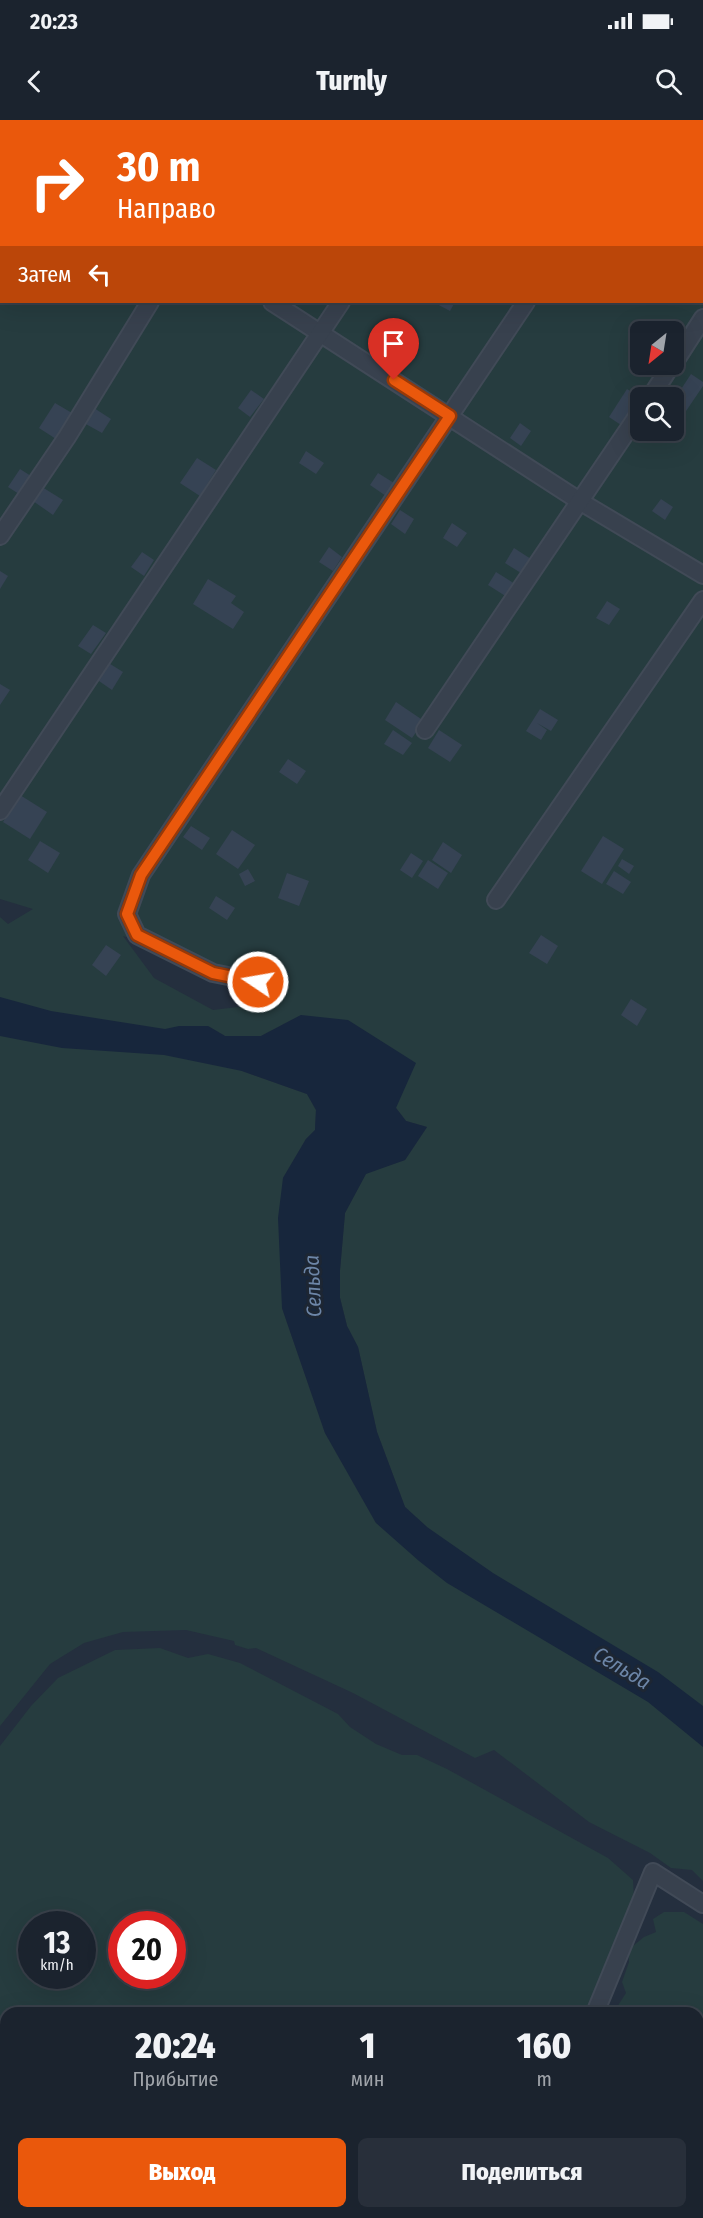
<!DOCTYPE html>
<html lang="ru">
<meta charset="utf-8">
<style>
:root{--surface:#1b232e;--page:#282f3a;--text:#f1f3f6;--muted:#a0a4aa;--line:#39404a;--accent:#ea580c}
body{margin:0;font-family:"Fira Sans Condensed",sans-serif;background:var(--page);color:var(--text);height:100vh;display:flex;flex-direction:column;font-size:22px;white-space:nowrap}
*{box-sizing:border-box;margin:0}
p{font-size:20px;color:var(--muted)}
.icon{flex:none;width:33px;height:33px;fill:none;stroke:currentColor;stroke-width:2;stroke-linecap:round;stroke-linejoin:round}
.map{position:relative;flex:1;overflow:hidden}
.panel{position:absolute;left:0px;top:1887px;width:704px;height:212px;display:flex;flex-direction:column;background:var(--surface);border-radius:18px 18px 0 0;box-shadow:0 6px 24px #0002,0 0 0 2px var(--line)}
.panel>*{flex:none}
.banner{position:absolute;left:0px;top:0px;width:704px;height:183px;box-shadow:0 6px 24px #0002,0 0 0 2px var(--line);background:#ea580c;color:#fff;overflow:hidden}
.needle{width:39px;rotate:210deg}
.buttons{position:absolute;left:630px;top:201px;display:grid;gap:12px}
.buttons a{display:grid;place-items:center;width:54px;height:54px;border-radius:9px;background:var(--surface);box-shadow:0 6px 24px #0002,0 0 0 2px var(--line);font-size:30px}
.speed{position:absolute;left:18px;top:1791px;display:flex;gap:12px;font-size:30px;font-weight:700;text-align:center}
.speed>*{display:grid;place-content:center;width:78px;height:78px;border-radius:50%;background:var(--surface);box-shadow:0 6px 24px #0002,0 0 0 2px var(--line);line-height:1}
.speed small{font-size:15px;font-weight:400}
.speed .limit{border:9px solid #d22;background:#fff;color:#111}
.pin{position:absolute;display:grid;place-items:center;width:51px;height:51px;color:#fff;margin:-62px -26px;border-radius:50% 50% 50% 0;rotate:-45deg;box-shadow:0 0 6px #0007}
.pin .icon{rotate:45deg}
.me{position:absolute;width:66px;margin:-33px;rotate:282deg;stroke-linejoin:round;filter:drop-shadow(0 0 4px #0008)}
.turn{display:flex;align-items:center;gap:21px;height:126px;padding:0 18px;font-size:27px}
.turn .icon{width:78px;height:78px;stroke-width:2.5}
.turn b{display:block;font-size:42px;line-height:51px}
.then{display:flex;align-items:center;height:57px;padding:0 18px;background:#0003;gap:12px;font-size:22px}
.eta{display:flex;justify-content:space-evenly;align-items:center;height:102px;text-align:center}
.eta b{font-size:36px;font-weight:800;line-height:42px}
.cta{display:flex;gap:12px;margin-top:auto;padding:12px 18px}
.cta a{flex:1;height:69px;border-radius:9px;background:var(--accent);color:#fff;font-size:24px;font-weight:800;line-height:69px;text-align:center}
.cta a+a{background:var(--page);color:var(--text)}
.status{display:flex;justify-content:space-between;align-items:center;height:42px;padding:0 30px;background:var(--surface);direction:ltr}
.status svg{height:16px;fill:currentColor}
header{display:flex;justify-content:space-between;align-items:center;height:78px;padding:0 18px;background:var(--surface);font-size:27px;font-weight:800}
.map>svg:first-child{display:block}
.green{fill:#263c3f;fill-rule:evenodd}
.water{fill:#17263c}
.building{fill:#364354}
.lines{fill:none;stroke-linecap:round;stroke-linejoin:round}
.service-casing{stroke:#414a57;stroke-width:20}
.minor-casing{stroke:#414a57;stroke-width:36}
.service{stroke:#38414e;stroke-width:16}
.minor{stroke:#38414e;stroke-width:33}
.route-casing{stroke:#983908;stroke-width:15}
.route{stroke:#ea580c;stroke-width:10}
.labels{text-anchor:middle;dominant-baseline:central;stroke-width:6;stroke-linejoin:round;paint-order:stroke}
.water-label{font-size:21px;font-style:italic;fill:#6d86a8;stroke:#1d2633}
</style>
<div class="status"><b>20:23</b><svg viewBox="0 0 49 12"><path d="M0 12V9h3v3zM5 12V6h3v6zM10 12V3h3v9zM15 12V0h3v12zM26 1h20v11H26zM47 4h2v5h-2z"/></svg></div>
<header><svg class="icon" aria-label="back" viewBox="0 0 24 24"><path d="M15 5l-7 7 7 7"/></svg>Turnly<svg class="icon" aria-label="search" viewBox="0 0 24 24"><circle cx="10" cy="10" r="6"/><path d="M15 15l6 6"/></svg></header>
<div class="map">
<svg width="703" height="2098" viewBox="0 0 703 2098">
<rect width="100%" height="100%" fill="#242f3e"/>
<!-- green -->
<g class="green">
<path d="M0 0H703V1761L692 1750 671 1748 650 1733 589 1702 494 1630 475 1638 353 1573 256 1528 248 1529 235 1525 234 1521 186 1510 123 1512 84 1523 50 1544 0 1606V797L8 804 33 789 0 779ZM2 2H702V182H2ZM640 212H674V244H640ZM640 278H674V310H640ZM123 816 281 863 263 884 213 890 154 858ZM301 895 396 988 406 1001 427 1007 405 1040 366 1053 345 1093 340 1150V1178L347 1206 358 1227 377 1312 405 1387 427 1407 376 1403 325 1313 282 1188 283 1058 306 1019 315 1010 316 990 307 974 242 951 208 906 225 916H261Z"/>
<path d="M160 1528 188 1538 208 1534 240 1543 338 1594 350 1607 376 1624 402 1635H417L447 1649 608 1738 633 1760 634 1779 587 1893H6V2092L507 2093 505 2098H0V1626L31 1586 58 1558 115 1530ZM32 1804H82V1856H32ZM122 1804H172V1856H122Z"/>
<polygon points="664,1792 684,1792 703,1804 703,2086 698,2084 698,1893 605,1893 617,1887 626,1873 622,1862 629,1842 628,1830 644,1817 656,1812 653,1799"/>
</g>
<!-- water -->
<polygon class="water" points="0,877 51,891 165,909 179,906 208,906 225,916 261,916 301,895 348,900 416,943 396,988 406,1001 427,1007 405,1040 366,1054 345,1093 340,1150 340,1178 347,1206 358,1227 377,1312 405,1387 427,1407 493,1453 658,1552 703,1586 703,1627 648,1582 447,1463 419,1441 376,1403 325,1313 282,1188 278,1098 283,1058 306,1019 315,1010 316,990 307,974 242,951 164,935 62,928 0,916"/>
<!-- building -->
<g class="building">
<polygon points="433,182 455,182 450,191"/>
<polygon points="691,254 703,262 703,266 680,300 674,296 674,280"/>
<polygon points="627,269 640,278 640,288 627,309 609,297"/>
<polygon points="251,270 264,279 250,297 238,288"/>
<polygon points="55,283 72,293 56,319 39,308"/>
<polygon points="94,288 111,299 102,313 84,303"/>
<polygon points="520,303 531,311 521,326 510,318"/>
<polygon points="306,331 324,343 316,354 299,343"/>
<polygon points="197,338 216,350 200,376 180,363"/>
<polygon points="20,349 31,356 19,374 8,367"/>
<polygon points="378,353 394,363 386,376 370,365"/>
<polygon points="42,367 63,380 53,395 33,381"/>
<polygon points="661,379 673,387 665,400 652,391"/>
<polygon points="400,390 414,399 405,414 391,404"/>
<polygon points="452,403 467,413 457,427 443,418"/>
<polygon points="329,427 342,437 333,451 319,442"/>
<polygon points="514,428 531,439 521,453 505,443"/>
<polygon points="142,432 154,440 144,456 131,447"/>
<polygon points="0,451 8,456 0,469"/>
<polygon points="496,452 515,464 507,477 488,465"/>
<polygon points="208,459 236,476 231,483 244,492 233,509 193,484"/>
<polygon points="607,481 620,489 609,505 596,498"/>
<polygon points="93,505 106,513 91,534 78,526"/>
<polygon points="107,542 123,552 112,570 96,559"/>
<polygon points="0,564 10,570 0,585"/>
<polygon points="396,582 424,601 412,618 385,600"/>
<polygon points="540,589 558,600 551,611 537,603 547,610 541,620 526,611"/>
<polygon points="393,610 412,623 403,635 384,624"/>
<polygon points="439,610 462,625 450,642 428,628"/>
<polygon points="288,639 306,651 297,664 279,652"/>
<polygon points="20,675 47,692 30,719 3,702"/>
<polygon points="191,706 210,718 202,730 183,717"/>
<polygon points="232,710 255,725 238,749 216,734"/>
<polygon points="603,716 624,729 602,764 581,751"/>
<polygon points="40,721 60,733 48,753 28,740"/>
<polygon points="443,722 462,735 451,753 432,740"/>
<polygon points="411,733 423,741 412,758 400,750"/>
<polygon points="622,739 634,746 629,754 618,746"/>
<polygon points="428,740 448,753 438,769 418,756"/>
<polygon points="248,749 255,761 245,766 239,754"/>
<polygon points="614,751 631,762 623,774 606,764"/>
<polygon points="287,753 309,761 299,786 278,778"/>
<polygon points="216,776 235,788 227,800 209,788"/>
<polygon points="541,815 558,826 547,844 529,833"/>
<polygon points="106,825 121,835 106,856 92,845"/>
<polygon points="631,879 647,889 637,906 621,895"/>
<polygon points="589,2092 638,2092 637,2098 588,2098"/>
</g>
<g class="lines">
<!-- service casing -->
<g class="service-casing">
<g id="service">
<polyline points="80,2 81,0"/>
<polyline points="264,2 265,0"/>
<polyline points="460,2 461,0"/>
<polyline points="647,2 648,0"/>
<polyline points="0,16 2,17"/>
<polyline points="272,182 581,382 703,455"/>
<polyline points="674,243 703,198"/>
<polyline points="650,278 672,244"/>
<polyline points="0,416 67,317 150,182"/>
<polyline points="425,610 640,292"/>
<polyline points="0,691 341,182"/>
<polyline points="496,780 703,480"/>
<polyline points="258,862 213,853 137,815 127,794 141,755 526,182"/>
<polyline points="595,1893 653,1752 703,1784"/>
<polyline points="698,2044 703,2045"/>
</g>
</g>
<!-- minor casing -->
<g class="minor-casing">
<polyline id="minor" points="515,2098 517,2092"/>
</g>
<!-- service -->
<use href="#service" class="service"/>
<!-- minor -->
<use href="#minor" class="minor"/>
</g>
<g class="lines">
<!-- route casing -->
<g class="route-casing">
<polyline id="route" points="258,862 213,853 137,815 127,794 141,755 450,296 394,260"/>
</g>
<!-- route -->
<use href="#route" class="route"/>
</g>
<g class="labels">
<!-- water labels -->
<g class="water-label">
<text transform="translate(313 1166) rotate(-93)">Сельда</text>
<text transform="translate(622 1548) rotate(31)">Сельда</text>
</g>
</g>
</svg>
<div class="buttons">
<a><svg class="needle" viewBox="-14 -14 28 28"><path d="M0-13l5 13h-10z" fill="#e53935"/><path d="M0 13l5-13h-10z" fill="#a0a4aa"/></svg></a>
<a><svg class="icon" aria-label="search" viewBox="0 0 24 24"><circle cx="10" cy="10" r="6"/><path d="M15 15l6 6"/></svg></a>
</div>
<div class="speed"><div>13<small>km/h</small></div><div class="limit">20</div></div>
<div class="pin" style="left:394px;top:260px;background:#d93025"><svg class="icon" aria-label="arrive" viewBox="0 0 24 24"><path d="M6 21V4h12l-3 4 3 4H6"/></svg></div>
<svg class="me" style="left:258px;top:862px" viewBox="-20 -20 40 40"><circle r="17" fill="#ea580c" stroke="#fff" stroke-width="3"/><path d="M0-11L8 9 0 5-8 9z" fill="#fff"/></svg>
<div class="banner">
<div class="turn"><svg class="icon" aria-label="right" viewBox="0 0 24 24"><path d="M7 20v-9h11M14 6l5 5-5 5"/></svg><div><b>30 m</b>Направо</div></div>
<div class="then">Затем<svg class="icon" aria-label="left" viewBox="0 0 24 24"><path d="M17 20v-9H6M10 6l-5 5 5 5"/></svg></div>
</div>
<section class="panel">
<div class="eta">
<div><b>20:24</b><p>Прибытие</p></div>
<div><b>1</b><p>мин</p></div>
<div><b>160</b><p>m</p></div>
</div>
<div class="cta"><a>Выход</a><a>Поделиться</a></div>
</section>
</div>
